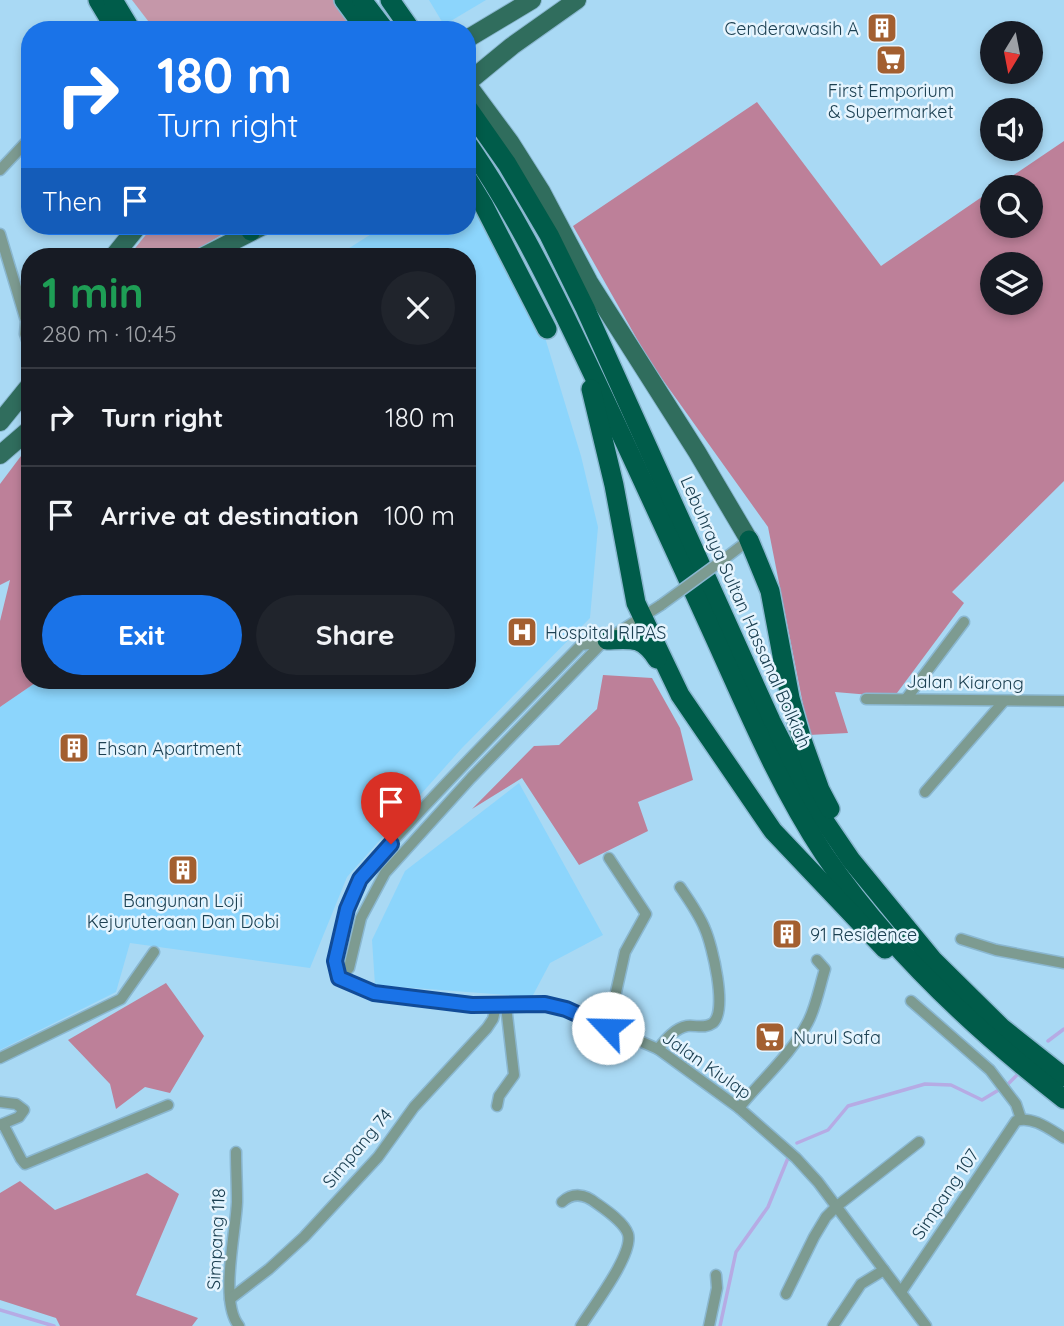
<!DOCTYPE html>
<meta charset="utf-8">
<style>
:root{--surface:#171b24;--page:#20242c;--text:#f1f3f6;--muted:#9ea1a6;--line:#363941;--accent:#1a73e8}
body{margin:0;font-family:Quicksand,sans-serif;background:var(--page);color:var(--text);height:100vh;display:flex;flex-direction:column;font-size:26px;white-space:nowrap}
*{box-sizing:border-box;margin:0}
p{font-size:23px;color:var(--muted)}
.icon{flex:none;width:38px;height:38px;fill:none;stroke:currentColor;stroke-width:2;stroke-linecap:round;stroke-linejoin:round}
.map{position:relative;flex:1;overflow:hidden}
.panel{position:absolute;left:21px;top:248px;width:455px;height:441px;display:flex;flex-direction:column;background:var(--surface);border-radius:28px;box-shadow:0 4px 10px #0003}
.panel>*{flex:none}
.banner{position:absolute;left:21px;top:21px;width:455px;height:214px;border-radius:28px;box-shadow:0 4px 10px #0003;background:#1a73e8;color:#fff;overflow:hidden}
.needle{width:46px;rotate:190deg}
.fabs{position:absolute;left:980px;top:21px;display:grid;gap:14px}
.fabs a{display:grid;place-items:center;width:63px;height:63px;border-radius:50%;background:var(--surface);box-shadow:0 4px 10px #0003;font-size:35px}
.pin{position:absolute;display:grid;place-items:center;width:60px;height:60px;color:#fff;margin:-72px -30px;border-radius:50% 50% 50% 0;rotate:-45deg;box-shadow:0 0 7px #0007}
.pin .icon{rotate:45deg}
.me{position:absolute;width:77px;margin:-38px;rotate:294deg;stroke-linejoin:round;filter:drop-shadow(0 0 5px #0008)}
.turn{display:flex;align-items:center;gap:24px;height:147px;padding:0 21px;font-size:32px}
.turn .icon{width:91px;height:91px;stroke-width:2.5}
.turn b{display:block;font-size:49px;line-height:60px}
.then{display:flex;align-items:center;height:66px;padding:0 21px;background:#0003;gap:14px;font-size:26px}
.round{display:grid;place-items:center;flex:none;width:74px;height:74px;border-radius:37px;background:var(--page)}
.head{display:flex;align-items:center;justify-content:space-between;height:119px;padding:0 21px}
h1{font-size:42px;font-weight:700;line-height:52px;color:#1e9e55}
.button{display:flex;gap:14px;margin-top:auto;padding:14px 21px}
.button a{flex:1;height:80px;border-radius:42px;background:var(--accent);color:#fff;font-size:28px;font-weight:700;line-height:80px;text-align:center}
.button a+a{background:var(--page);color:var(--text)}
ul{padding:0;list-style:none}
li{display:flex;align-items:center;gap:21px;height:98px;padding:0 21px;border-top:2px solid var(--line)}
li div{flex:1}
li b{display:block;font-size:26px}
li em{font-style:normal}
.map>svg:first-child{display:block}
.built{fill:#8cd5fc}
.green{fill:#c597a9}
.forest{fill:#bd8099;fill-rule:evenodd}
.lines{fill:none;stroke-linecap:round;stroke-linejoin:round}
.stream{stroke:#b6abe4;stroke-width:3.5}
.street-casing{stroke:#8ab7d0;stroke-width:13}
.primary-casing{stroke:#8ab7d0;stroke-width:20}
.highway-casing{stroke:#8ab7d0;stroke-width:22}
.street{stroke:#7d9b91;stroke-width:10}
.primary{stroke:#306d5d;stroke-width:18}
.highway{stroke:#005c4a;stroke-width:19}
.street-bridge-casing{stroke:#8ab7d0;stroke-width:13;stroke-linecap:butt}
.street-bridge{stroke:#7d9b91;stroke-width:10}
.route-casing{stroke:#114b97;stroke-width:18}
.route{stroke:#1a73e8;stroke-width:12}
.labels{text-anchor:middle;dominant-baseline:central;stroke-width:5;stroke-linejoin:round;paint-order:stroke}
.poi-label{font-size:18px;fill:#1c4052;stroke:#e5f4fe;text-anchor:start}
.street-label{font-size:18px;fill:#1c4052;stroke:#e5f4fe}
</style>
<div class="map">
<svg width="1064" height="1326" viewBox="0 0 1064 1326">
<rect width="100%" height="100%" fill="#a9d9f4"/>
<!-- built -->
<g class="built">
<polygon points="429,0 486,0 444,25"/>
<polygon points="467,203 473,205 540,321 581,456 598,527 590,618 462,748 347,877 310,968 130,943 116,992 0,1050 0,707 38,681 467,681 467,257 335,257 384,226 467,226"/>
<polygon points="519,783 603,935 550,963 532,997 375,985 372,940 405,871"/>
</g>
<!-- green -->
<g class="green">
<polygon points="132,0 334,0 354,30 155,30"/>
<polygon points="153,226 231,226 233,228 184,257 128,257"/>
</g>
<!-- forest -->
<g class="forest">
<path d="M757 102 881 266 992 190V226H1031V187H996L1064 141V481L952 592 964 603 894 697 835 692 848 733 809 735 768 527 650 362 573 226ZM992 264H1031V303H992Z"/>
<polygon points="30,444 30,681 38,681 0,707 0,621 10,580 0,585 0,484"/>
<polygon points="603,675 652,678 680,728 693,780 638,802 648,831 579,865 522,778 472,809 534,746 559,745 597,709"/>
<polygon points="166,983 204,1036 170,1093 145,1087 116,1109 110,1084 68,1040"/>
<polygon points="147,1173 179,1194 136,1295 198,1318 192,1326 60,1326 56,1318 0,1300 0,1193 20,1181 55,1210"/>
</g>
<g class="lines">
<!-- stream -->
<g class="stream">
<polyline points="1048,1041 1064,1029"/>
<polyline points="797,1143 828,1130 848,1106 925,1084 951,1085 982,1100 1007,1085 1020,1072"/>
<polyline points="0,1310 54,1326"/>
<polyline points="720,1326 736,1252 768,1207 788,1158"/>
</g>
<!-- street casing -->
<g class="street-casing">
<g id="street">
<polyline points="0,170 30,138"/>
<polyline points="0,234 26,321 25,334 30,349"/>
<polyline points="720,562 749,540"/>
<polyline points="866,699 1064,701"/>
<polyline points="906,699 964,622"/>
<polyline points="925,792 1004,701"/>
<polyline points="961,939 996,950 1064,963"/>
<polyline points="339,978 374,993 472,1005 545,1004 566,1009 658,1049 739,1108 796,1158 818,1182 926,1326"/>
<polyline points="339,978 349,968 361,918 385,873 471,778 603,642 661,605"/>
<path d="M339 978C331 947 344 910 359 882 371 859 395 840 411 821 466 761 524 703 581 645L603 642"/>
<polyline points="911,1001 990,1070 1016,1104 1021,1119"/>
<polyline points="608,1028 625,952 646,914 609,858"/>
<path d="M658 1049C665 1040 675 1028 687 1026 696 1025 705 1029 713 1023 728 1010 712 945 705 929 699 914 689 900 680 887"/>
<polyline points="0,1058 121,999 154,952"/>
<polyline points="0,1102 16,1104 24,1110 19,1117 0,1125"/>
<polyline points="497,1106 499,1096 514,1075 506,1006"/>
<path d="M739 1108C762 1079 791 1055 808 1022 816 1007 820 985 825 969L817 960"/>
<polyline points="3,1124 21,1159 25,1164 168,1105"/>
<path d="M236 1152C236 1169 237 1185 237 1202 236 1232 219 1302 239 1326"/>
<path d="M562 1202C573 1192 585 1194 596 1203 606 1210 624 1222 628 1234 634 1254 592 1308 581 1326"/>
<path d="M901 1292 1016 1121C1032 1115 1051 1130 1064 1138"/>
<polyline points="786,1294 814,1237 826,1217 837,1206 919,1142"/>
<polyline points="230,1299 269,1269 304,1237 378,1157 414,1107 487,1028 493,1019 496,1006"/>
<polyline points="709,1326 717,1288 716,1275"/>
<polyline points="833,1326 861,1284 884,1270"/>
</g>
</g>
<!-- primary casing -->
<g class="primary-casing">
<g id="primary">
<polyline points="467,39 532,0"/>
<polyline points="467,83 512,46 577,0"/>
<polyline points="467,84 510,142 541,191 589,282 697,452 749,540"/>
<polyline points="113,257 138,226"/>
<polyline points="202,257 263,226"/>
<polyline points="0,422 30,385"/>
<polyline points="0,455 30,429"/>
</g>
</g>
<!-- highway casing -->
<g class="highway-casing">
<g id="highway">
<polyline points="98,0 116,30"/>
<polyline points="113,0 131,30"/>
<polyline points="344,0 366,30"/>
<polyline points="362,0 385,30"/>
<polyline points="390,0 411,30"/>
<polyline points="467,107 507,164 549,235 585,308 771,721 815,807 851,860 933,960 1002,1028 1064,1077"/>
<path d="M467 143C511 206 545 274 578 343 626 443 672 544 718 645 750 716 781 789 824 854 888 949 974 1029 1064 1099"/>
<polyline points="467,178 484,206 547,329"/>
<polyline points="248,226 251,231"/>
<polyline points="591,389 614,485 636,603 680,695 773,831 885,949"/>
<polyline points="749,540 770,591 790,698 802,740 820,790 830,809"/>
<path d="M607 640C632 639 642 636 657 659"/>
</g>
</g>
<!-- street -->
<use href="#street" class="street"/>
<!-- primary -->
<use href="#primary" class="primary"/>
<!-- highway -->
<use href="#highway" class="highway"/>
<!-- street-bridge casing -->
<g class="street-bridge-casing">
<polyline id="street-bridge" points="661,605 720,562"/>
</g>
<!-- street-bridge -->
<use href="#street-bridge" class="street-bridge"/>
</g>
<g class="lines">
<!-- route casing -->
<g class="route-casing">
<polyline id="route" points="391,844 360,879 347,909 335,961 339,978 374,993 472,1005 545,1004 566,1009 608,1028"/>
</g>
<!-- route -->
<use href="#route" class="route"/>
</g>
<!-- icons -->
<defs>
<g id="building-square" transform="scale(1.575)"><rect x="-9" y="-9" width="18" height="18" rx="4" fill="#a35f30" stroke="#e5f4fe"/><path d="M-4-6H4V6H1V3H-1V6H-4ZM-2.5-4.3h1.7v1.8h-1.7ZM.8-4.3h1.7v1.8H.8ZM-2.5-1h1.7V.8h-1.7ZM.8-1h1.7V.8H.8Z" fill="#fff"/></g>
<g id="supermarket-square" transform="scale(1.575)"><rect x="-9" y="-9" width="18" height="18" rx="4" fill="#a35f30" stroke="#e5f4fe"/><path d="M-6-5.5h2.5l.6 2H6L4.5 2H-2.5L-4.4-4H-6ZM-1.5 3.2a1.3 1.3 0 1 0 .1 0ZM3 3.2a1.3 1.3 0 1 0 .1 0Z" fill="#fff"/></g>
<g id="hospital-square" transform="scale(1.575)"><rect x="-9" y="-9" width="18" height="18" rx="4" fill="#a35f30" stroke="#e5f4fe"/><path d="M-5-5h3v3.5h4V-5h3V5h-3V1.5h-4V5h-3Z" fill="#fff"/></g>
</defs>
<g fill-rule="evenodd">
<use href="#building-square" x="882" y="28"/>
<use href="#supermarket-square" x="891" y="60"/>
<use href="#hospital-square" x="522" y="632"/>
<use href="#building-square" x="74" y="748"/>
<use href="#building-square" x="183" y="870"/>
<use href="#building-square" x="787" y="934"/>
<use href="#supermarket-square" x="770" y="1037"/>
</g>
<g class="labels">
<!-- poi labels -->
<g class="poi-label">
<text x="859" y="28" text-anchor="end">Cenderawasih A</text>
<text x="891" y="90" text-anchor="middle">First Emporium<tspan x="891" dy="21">&amp; Supermarket</tspan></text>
<text x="545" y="632">Hospital RIPAS</text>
<text x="97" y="748">Ehsan Apartment</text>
<text x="183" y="900" text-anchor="middle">Bangunan Loji<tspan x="183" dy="21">Kejuruteraan Dan Dobi</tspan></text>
<text x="810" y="934">91 Residence</text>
<text x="793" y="1037">Nurul Safa</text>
</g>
<!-- street labels -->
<g class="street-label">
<text transform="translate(746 612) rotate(66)">Lebuhraya Sultan Hassanal Bolkiah</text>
<text transform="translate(965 682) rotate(1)">Jalan Kiarong</text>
<text transform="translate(707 1065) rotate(35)">Jalan Kiulap</text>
<text transform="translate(357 1148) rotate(-50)">Simpang 74</text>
<text transform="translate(945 1194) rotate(-56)">Simpang 107</text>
<text transform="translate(216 1239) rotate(-87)">Simpang 118</text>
</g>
</g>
</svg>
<div class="fabs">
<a><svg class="needle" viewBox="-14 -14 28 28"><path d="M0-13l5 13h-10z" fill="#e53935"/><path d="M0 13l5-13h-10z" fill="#9ea1a6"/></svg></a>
<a><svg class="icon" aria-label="sound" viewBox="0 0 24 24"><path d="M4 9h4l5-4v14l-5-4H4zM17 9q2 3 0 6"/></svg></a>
<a><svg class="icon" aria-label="search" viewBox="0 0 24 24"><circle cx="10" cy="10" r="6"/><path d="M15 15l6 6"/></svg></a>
<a><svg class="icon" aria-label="layers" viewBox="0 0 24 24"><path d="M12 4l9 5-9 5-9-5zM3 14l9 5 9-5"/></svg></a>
</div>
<div class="pin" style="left:391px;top:844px;background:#d93025"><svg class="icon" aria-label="arrive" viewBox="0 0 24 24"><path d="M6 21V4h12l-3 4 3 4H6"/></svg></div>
<svg class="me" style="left:608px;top:1028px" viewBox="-20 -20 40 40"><circle r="19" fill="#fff"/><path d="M0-13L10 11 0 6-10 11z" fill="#1a73e8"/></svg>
<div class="banner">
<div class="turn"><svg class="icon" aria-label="right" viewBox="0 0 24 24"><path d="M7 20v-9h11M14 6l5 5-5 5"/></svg><div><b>180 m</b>Turn right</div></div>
<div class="then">Then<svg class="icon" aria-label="arrive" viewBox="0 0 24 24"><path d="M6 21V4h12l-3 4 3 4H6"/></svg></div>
</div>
<section class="panel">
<div class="head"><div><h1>1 min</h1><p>280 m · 10:45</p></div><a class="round"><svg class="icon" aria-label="close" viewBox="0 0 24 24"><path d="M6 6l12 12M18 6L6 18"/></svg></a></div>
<ul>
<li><svg class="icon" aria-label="right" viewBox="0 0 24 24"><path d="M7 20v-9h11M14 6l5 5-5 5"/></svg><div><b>Turn right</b></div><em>180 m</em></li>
<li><svg class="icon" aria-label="arrive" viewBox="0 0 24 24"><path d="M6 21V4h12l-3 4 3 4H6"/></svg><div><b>Arrive at destination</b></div><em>100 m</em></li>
</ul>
<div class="button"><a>Exit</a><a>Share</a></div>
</section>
</div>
